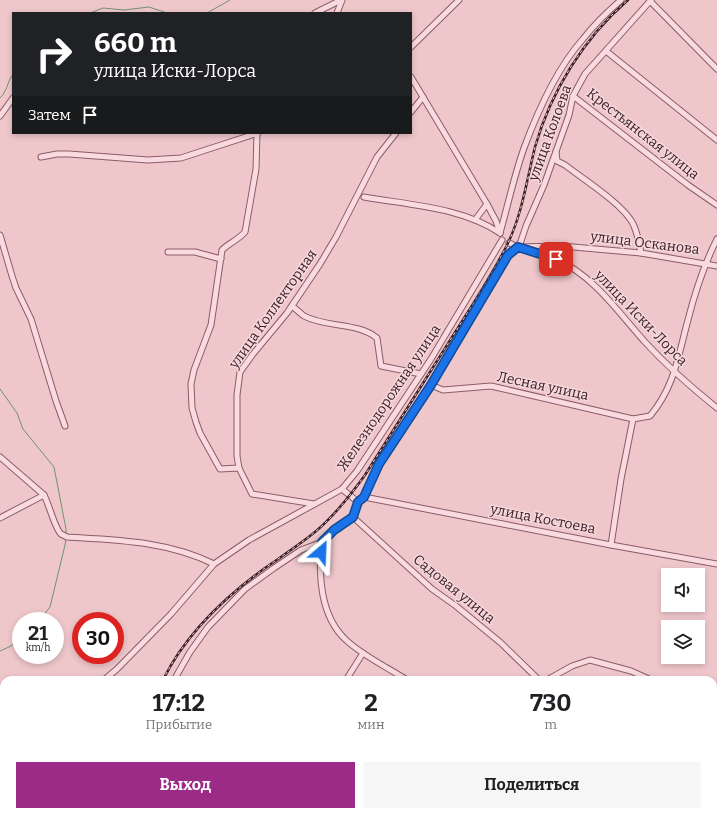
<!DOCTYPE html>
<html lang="ru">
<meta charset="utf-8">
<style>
:root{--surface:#fff;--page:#f6f6f6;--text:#202124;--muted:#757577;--accent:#9b2b87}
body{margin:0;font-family:Bitter,serif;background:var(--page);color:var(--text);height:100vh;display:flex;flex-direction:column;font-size:15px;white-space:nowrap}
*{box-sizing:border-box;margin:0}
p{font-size:13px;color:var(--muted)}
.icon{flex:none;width:22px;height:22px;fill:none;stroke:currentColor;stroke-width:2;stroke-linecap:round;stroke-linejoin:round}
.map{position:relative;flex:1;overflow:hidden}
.drawer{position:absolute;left:0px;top:676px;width:717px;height:140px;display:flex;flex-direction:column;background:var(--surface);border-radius:12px 12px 0 0;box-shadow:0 2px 6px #0003}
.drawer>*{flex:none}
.guide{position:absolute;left:12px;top:12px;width:400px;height:122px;border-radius:0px;box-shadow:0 2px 6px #0003;background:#202124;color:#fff;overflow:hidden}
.buttons{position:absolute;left:661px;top:568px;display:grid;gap:8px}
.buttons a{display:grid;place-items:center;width:44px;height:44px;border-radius:0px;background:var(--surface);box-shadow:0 2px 6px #0003;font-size:20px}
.speed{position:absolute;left:12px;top:612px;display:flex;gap:8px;font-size:20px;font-weight:700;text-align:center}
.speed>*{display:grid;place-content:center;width:52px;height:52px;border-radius:50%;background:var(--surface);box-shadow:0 2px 6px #0003;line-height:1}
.speed small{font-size:10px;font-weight:400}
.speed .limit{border:6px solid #d22;background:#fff;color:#111}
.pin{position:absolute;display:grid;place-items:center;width:34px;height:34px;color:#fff;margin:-17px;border-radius:8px;box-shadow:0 2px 6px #0006}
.me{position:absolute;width:44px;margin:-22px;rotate:26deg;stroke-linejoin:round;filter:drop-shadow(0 0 3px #0008)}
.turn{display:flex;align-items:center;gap:14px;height:84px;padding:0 16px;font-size:18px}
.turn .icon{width:52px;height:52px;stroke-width:2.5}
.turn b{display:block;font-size:28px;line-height:34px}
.then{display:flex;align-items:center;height:38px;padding:0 16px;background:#0003;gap:8px;font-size:15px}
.eta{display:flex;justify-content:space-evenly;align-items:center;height:68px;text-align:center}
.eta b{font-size:24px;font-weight:700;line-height:28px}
.action{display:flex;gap:8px;margin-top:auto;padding:8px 16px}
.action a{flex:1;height:46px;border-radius:0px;background:var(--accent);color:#fff;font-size:16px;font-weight:700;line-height:46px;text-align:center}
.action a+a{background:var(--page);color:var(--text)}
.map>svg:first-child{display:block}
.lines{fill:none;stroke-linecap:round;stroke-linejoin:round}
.stream{stroke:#70926e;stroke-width:1}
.minor-casing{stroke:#8b5c69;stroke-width:7}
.major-casing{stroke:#59303e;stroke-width:9}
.minor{stroke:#f9dade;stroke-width:5}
.major{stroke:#f29fa9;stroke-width:7}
.rail-casing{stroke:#3b2029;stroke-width:2.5}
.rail{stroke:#f6d7da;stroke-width:1;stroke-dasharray:3;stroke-linecap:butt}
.route-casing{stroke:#114b97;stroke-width:10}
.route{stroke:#1a73e8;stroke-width:7}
.labels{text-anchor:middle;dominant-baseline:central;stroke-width:3;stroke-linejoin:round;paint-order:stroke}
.street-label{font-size:14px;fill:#3b2029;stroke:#f6d7da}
</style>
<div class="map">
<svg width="717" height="816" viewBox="0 0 717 816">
<rect width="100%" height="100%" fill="#efc7cb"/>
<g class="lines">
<!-- stream -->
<g class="stream">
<polyline points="90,13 103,8 124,10 149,7 167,13"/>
<polyline points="207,13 230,0"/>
<path d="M0 98C7 92 7 82 13 74"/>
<polyline points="0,389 17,413 23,429 54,467 66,529 66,534"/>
<polyline points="39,621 50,607 65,545 66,539"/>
<polyline points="0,651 11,646 21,638"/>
</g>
<!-- minor casing -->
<g class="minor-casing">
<g id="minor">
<polyline points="650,1 717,69"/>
<polyline points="315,13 341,0"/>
<polyline points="337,13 342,0"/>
<polyline points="411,47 459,0"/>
<polyline points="606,51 717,140"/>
<polyline points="411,77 487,204 496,221 500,233"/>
<polyline points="573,96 688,185 717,205"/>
<polyline points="411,112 423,97"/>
<polyline points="0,116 13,98"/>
<path d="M556 152 557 161 565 165C583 179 626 206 634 226 638 235 639 244 641 253"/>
<polyline points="41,157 57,154 69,154 148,160 181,158 258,133"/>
<path d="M364 197C409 205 461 207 500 233"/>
<polyline points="475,220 487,204"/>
<path d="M500 233C508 205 514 176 524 148 537 113 558 67 583 39 594 25 607 12 621 0"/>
<polyline points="0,235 12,276 16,288 31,319 56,401 65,426"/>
<polyline points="509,243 518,247 562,246 641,253 717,266"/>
<path d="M518 247C530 251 544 254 556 259 594 276 618 312 645 342 667 366 692 388 717 408"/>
<polyline points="168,252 195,252 221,259"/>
<path d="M292 306C296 309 300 313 304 316 327 328 357 322 377 338L381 366 421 374"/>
<path d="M431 385 443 390 491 386 633 419 650 416C675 386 678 356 688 320 695 292 704 265 717 239"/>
<path d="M0 457 44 495C49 504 55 529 61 534 63 535 65 536 67 537 117 540 168 541 214 564"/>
<path d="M239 468 220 469 200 433 196 422 192 408 191 384 194 370 211 325 222 250C229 243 238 240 245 232L256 169 257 133"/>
<polyline points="342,489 358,502"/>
<polyline points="364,497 611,545 717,564"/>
<polyline points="314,504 252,494 239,468 237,456 237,395 240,372 253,354 287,313 320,264 336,237 377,157 396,133"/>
<polyline points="353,517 432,589 456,606 501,643 539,680"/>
<polyline points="0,518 44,495"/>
<path d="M322 542C318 574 320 616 346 640 363 656 387 667 407 680"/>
<polyline points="611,545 621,479 633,419"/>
<polyline points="104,680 117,669 171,614 214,564 249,540 342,489 357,471 431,359 502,240"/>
<polyline points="174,680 190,652 208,627 245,589 274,568 301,550 322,542 334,529 353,517 358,502 364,497 379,464 431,385 508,255 518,247 521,241 526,226 544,185 569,115 573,96 585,74 651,0"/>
<polyline points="346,680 363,653"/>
<polyline points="547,680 572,666 590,660 631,671 651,680"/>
<polyline points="713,708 717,710"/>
<polyline points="395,812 401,816"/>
<polyline points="610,812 617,816"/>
<polyline points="658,812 663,816"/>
<polyline points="0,813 4,802"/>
<polyline points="305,816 305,812"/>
</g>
</g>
<!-- major casing -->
<g class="major-casing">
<g id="major">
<polyline points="713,780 717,775"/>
<polyline points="681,816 685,812"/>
</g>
</g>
<!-- minor -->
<use href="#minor" class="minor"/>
<!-- major -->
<use href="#major" class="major"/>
<!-- rail casing -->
<g class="rail-casing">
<g id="rail">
<path d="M163 680C185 635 225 597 265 568 282 556 299 545 315 532 334 516 350 496 365 475 393 431 421 386 449 342 469 310 490 279 507 245 522 215 527 179 535 147 551 91 584 38 628 0"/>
<polyline points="126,816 126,812"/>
</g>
</g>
<!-- rail -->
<use href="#rail" class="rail"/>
</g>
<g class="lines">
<!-- route casing -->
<g class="route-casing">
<polyline id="route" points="321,552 322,542 334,530 353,517 358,502 364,497 379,464 431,385 508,255 518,247 556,259"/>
</g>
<!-- route -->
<use href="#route" class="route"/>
</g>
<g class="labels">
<!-- street labels -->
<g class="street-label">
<text transform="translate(550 133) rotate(-70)">улица Колоева</text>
<text transform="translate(643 134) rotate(38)">Крестьянская улица</text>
<text transform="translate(645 243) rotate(7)">улица Осканова</text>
<text transform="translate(273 309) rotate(-55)">улица Коллекторная</text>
<text transform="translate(641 318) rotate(46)">улица Иски-Лорса</text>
<text transform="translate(543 386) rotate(12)">Лесная улица</text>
<text transform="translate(389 398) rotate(-56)">Железнодорожная улица</text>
<text transform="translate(543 519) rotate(11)">улица Костоева</text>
<text transform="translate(454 589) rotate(39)">Садовая улица</text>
</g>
</g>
</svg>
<div class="buttons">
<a><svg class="icon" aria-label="sound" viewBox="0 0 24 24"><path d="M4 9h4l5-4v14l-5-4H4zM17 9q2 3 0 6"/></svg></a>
<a><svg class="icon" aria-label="layers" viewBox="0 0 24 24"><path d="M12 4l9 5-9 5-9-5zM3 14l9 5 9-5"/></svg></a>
</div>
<div class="speed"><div>21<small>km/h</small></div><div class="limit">30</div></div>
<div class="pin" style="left:556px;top:259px;background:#d93025"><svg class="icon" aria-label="arrive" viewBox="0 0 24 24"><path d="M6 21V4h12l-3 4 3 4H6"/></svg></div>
<svg class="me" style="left:321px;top:552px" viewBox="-20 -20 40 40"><path d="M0-17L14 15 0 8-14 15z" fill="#1a73e8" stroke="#fff" stroke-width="4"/></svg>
<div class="guide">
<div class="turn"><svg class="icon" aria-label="right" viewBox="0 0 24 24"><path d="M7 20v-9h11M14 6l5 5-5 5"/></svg><div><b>660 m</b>улица Иски-Лорса</div></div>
<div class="then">Затем<svg class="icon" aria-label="arrive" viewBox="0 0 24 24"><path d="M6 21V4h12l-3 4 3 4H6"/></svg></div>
</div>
<section class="drawer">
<div class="eta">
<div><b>17:12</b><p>Прибытие</p></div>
<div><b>2</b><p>мин</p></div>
<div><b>730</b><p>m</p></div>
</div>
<div class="action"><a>Выход</a><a>Поделиться</a></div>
</section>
</div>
